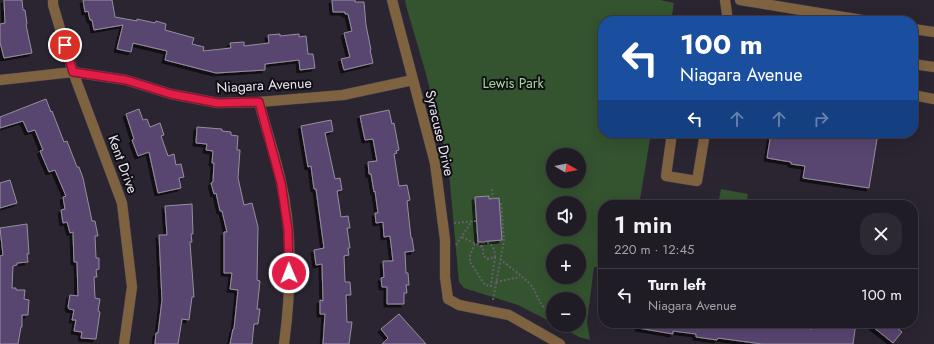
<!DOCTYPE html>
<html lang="en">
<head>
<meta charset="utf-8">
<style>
  body { margin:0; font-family:Jost,sans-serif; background:#2d2932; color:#f1f3f6; height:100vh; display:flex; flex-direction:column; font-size:15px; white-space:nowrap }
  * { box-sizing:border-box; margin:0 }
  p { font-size:13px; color:#a2a1a7 }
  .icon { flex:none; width:22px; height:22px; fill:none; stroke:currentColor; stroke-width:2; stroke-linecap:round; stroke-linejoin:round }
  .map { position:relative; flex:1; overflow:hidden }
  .panel { position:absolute; left:598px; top:200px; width:320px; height:128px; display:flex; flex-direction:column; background:#201c25; border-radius:16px; box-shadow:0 4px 16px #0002,0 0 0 1px #3d3a42 }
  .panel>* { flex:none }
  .hud { position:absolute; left:598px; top:16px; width:320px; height:122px; border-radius:16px; box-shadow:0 4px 16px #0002,0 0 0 1px #3d3a42; background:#1a4fa0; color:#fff; overflow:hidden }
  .needle { width:26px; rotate:99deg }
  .controls { position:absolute; left:546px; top:148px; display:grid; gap:8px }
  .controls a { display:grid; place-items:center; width:40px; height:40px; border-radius:50%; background:#201c25; box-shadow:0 4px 16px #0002,0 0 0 1px #3d3a42; font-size:20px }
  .pin { position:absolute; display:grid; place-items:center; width:34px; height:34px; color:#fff; margin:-17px; border:2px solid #fff; border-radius:50%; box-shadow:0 1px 4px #0007 }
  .me { position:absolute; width:44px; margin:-22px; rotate:359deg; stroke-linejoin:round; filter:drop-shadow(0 0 3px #0008) }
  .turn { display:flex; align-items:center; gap:14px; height:84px; padding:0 16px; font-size:18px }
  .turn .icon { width:52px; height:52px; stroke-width:2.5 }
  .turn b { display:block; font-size:28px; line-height:34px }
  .lanes { display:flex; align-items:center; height:38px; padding:0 16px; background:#0003; justify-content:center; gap:20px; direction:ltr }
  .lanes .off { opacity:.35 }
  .round { display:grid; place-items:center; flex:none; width:42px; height:42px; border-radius:16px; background:#2d2932 }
  .summary { display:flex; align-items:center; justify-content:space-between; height:68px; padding:0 16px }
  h1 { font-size:24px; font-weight:600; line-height:30px }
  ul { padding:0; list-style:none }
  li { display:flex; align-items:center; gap:12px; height:52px; padding:0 16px; border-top:1px solid #3d3a42 }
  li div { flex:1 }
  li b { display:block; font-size:15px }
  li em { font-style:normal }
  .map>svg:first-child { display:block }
  .green { fill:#34532f; fill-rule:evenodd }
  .building { fill:#584470; stroke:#968f9f; filter:url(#shadow) }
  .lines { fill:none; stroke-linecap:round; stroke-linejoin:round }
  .minor-casing { stroke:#45404c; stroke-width:11 }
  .path { stroke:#645f6a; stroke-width:2; stroke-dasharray:2 2; stroke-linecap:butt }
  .minor { stroke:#7f6341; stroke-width:10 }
  .route-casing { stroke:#92132f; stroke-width:10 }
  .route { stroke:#e11d48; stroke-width:7 }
  .labels { text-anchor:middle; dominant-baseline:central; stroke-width:4; stroke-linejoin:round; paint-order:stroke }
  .park-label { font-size:14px; fill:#a0d796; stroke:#110f15 }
  .street-label { font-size:14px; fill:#eae6ef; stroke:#110f15 }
</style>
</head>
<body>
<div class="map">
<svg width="934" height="344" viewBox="0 0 934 344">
  <defs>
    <filter id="shadow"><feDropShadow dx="-3" dy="3" stdDeviation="0" flood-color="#0009"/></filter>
  </defs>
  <rect width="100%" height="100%" fill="#2a2531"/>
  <path class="green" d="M405 0H660L674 3 671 21H603V133H651L639 205H603V268L594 267 587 322 590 340 579 337 557 325H579V299H553V323L518 305 464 288 459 282 448 162 426 74 407 9ZM553 155H579V181H553ZM553 203H579V229H553ZM553 251H579V277H553Z
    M721 189 748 194 746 205H718Z"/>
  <path class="building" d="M4 0H22L23 10H25L27 24 26 25 32 53 4 58 0 42V24L5 23Z
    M83 0H112L115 17 137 21V19L155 23 156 21 166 24 165 30 194 38 192 44 204 47 203 51 231 48 230 43 244 42V46L269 43 268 35 280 34V36L299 34V37L306 36 308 54H313L315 68 300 70 299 60 265 64V70L216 73 165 60 167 51 133 43 131 52 117 49 123 25 94 30 92 20H90L88 11 85 12Z
    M332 0H355V2H364L366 25 371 50H370L373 63 344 70 341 59 350 57 344 33 352 31 348 14H345V12H333Z
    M46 99 51 112 52 111 64 142 67 141 77 167H79L83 178 92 221H95L98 236H95L96 258H99V269L96 270 97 277H94L95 298 100 299 98 311 100 312 96 339 81 338 82 332 74 331 76 320H72L74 310 69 309 68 307 70 295 78 296 77 262H74L73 232 70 233 67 222 63 223 61 210 65 209 63 197 66 196 55 170 49 172 40 151 43 150 35 130 28 132 23 121 0 128V117Z
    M139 109 143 120 147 119 150 127 160 123 164 135 161 136 168 156 174 154 176 165 181 164 184 177 179 178 181 188 158 193 149 152 138 156 132 140 134 139 126 114Z
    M389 110 392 124 394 123 399 150 396 151 397 153 394 154 399 186 407 185 410 200 407 201 411 238H412L414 251 405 252 406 273H408L409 285H406L407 293H404V304H387V287H382L381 278 384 277 383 261H393L390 236 384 237 383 222 376 223 375 213H378L375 191 374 192 371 174H369L368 162 377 161 373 139 365 140 360 116Z
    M331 120 333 131 325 133 335 179 340 178 342 190 337 191 341 217 348 216 350 228H347L350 248H348L349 255 344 256 345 282H350L351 295H346L347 322H352L349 344H323L325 314H320V300L323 301 322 264 316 265 314 250 324 248 316 189H314L311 166 308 167 301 126Z
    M197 127 222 129V131L231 132V135L238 136 237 150H240L238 178 244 205 252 203 258 227 257 280 260 281 257 309H260L258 324H254L252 344H230L233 329H234L238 290 230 289 232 273H224V232H227L222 211H220L216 193 214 194 211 183 213 182 214 163H212L213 151 206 150 207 144 196 143Z
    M771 133H878L869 188 803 178 805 166 791 164V162L767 158Z
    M10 180 17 203 0 208V183Z
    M489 196V199L499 198 502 240 478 242 475 197Z
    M192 204 193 234H191L192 242H190L194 297H192L189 320 182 319 178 344H155L156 333H158L162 300 159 235H167L165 206Z
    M27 224 29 254H27L28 262 17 263V265L13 266 12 288H16V290H25L24 299 29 300 28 315H22V327H21L18 344H0V256L3 255 0 228Z
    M399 314 426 344H382L388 338 381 329Z
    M638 323H774L812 329V323H856L853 344H762L718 338 717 340 696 337V334L673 331V334L638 328Z
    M868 323H891L902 332 893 343Z"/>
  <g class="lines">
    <g class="minor-casing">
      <path id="minor" d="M53 0V5L73 72 122 203 132 287 124 344
        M392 0 435 163 445 240V277L448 299 459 305 509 315 560 344
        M725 0 728 21
        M740 0 868 21
        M913 29 934 32
        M913 64 934 67
        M0 80 73 72 126 80 171 94 218 103 259 102 343 95 413 80
        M913 95 934 99
        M259 102C266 129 275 155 281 182 293 234 291 291 284 344
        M672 133 666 176 697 181 705 133"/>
    </g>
    <path class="path" d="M492 189 493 199
      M454 223 476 221
      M462 237 482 247
      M483 242 475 244 470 255V262L485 285 491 286 495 257
      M483 242C492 242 495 249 495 257L487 259 483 255V249L482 247Z
      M456 245 472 221
      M500 259C510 267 521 275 530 284 539 295 538 307 553 314
      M496 282 520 277
      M493 300 504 240 501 202"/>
    <use href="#minor" class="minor"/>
  </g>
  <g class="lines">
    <g class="route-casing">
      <path id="route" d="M65 45 73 72 126 80 171 94 218 103 259 102 281 183 288 230 289 273"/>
    </g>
    <use href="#route" class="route"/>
  </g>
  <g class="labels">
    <g class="park-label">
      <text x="513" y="83">Lewis Park</text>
    </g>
    <g class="street-label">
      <text transform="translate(264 85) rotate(-3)">Niagara Avenue</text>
      <text transform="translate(440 133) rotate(77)">Syracuse Drive</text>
      <text transform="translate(123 164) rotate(70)">Kent Drive</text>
    </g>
  </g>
</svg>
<div class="controls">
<a><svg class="needle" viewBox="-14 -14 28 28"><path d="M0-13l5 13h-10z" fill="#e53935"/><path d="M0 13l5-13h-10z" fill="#a2a1a7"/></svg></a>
<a><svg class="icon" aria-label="sound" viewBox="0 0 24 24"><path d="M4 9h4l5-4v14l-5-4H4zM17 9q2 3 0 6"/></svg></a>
<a>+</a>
<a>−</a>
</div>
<div class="pin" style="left:65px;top:45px;background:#d93025"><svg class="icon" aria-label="arrive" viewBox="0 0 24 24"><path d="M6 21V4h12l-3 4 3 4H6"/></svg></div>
<svg class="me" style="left:289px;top:273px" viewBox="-20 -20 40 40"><circle r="17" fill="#e11d48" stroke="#fff" stroke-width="3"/><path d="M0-11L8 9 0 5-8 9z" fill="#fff"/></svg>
<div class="hud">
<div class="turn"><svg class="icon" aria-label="left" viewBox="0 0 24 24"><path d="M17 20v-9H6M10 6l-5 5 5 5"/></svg><div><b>100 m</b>Niagara Avenue</div></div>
<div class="lanes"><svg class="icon" aria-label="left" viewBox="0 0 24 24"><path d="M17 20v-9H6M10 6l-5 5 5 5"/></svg><svg class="icon off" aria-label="ahead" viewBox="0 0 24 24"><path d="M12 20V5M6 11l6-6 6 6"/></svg><svg class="icon off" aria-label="ahead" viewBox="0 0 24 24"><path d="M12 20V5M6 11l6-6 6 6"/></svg><svg class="icon off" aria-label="right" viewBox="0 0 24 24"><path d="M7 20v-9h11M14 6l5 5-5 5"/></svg></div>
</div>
<section class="panel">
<div class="summary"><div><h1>1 min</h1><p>220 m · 12:45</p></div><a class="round"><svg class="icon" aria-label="close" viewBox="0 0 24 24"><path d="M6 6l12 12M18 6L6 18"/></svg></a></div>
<ul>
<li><svg class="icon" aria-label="left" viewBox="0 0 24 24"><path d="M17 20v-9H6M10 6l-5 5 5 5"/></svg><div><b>Turn left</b><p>Niagara Avenue</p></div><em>100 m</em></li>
</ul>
</section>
</div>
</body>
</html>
